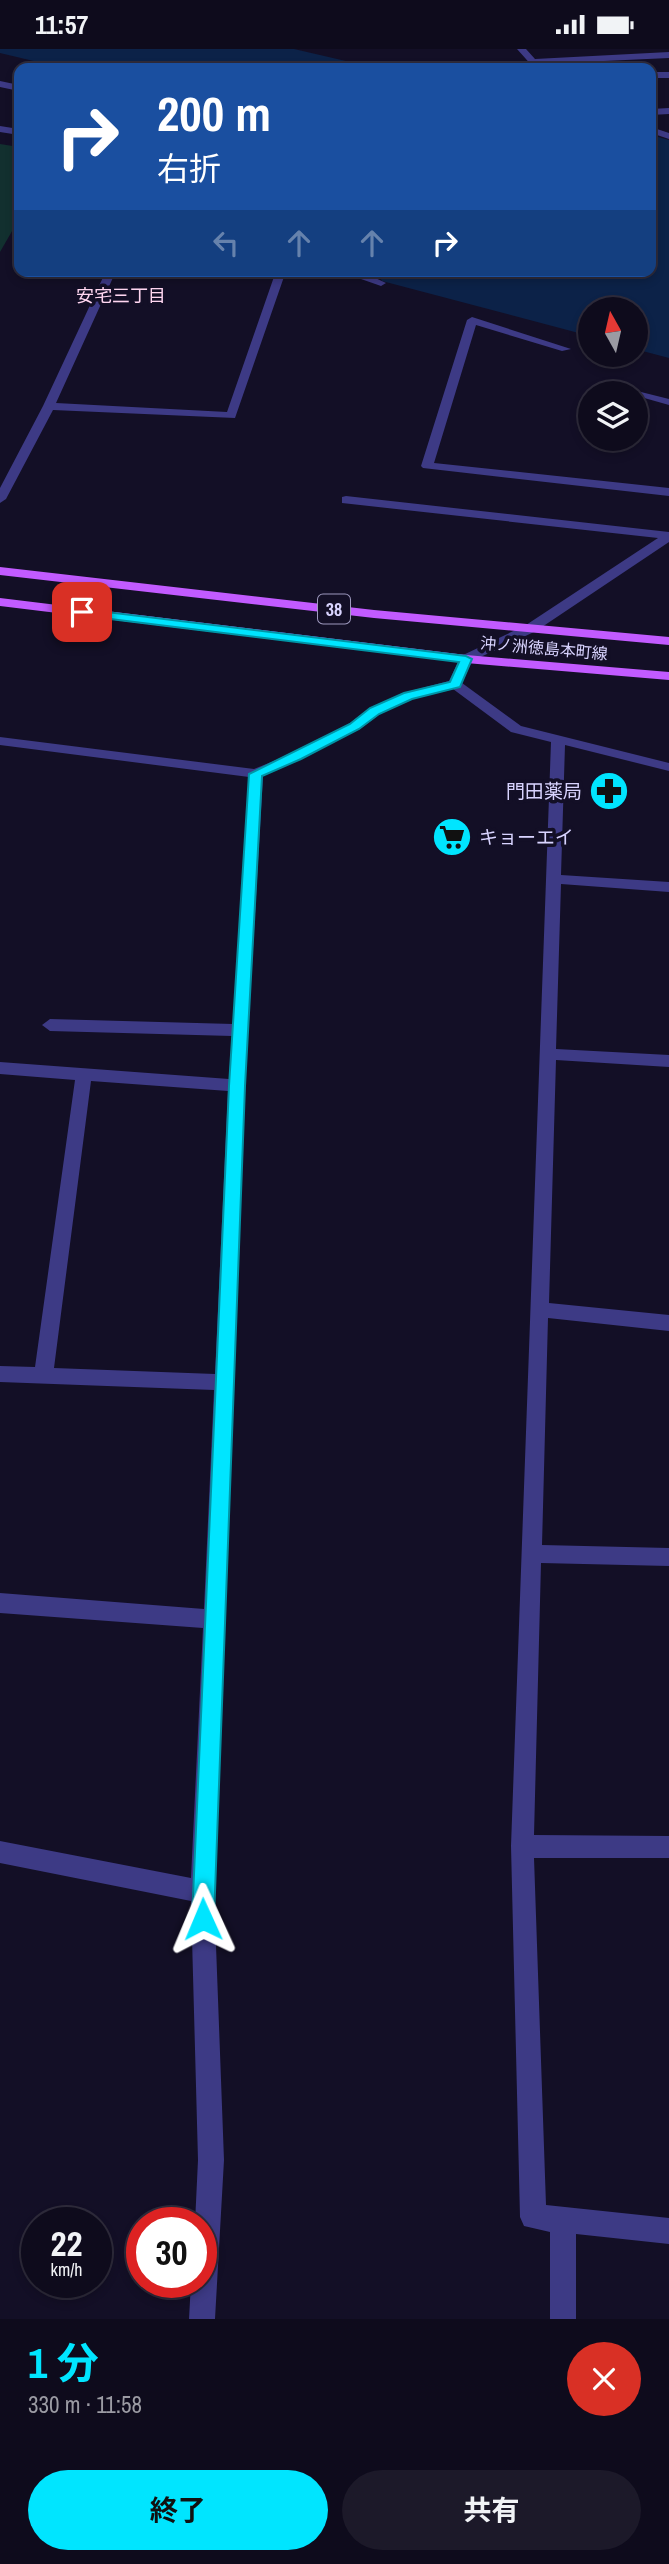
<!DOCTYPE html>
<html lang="ja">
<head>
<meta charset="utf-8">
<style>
  body { margin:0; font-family:"Archivo Narrow","Noto Sans JP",sans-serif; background:#1c1929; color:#f1f3f6; height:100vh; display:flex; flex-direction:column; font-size:26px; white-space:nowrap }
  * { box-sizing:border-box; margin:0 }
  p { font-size:23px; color:#9b9ba3 }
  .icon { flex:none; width:38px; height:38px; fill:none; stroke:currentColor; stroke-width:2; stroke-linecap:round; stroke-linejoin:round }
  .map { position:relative; height:2270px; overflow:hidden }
  .drawer { display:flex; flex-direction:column; background:#0e0b1c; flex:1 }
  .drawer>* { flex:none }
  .hud { position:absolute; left:14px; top:14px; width:642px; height:214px; border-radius:14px; box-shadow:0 4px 10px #0003,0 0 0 2px #2e2b3b; background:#1a4fa0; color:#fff; overflow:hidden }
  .needle { width:46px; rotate:352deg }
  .fabs { position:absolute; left:578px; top:248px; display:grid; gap:14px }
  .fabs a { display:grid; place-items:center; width:70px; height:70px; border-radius:50%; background:#0e0b1c; box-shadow:0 4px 10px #0003,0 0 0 2px #2e2b3b; font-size:35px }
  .speed { position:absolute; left:21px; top:2158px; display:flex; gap:14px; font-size:35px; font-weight:700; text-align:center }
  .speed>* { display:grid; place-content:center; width:91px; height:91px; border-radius:50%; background:#0e0b1c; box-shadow:0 4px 10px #0003,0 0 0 2px #2e2b3b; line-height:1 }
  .speed small { font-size:18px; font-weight:400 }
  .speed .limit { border:10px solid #d22; background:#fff; color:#111 }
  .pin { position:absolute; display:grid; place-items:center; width:60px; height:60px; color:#fff; margin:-30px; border-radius:14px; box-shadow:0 4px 10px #0006 }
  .me { position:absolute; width:77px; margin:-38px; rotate:359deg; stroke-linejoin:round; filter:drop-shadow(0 0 5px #0008) }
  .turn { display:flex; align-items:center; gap:24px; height:147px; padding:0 28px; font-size:32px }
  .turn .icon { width:91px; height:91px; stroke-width:2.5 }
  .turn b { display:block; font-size:49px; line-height:60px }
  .lanes { display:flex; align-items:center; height:66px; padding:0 28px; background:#0003; justify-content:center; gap:35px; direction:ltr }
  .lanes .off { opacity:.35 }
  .round { display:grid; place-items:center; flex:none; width:74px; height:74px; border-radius:37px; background:#1c1929 }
  .head { display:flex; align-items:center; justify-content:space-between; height:119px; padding:0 28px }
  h1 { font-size:42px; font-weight:700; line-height:52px; color:#00e5ff }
  .primary-button { display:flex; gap:14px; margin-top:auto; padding:14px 28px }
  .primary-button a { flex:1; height:80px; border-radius:42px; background:#00e5ff; color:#111; font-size:28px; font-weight:700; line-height:80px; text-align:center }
  .primary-button a+a { background:#1c1929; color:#f1f3f6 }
  .status { display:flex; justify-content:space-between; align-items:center; height:49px; padding:0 35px; background:#0e0b1c; direction:ltr }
  .status svg { height:19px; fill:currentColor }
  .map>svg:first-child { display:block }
  .green { fill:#12302f }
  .water { fill:#0c2248 }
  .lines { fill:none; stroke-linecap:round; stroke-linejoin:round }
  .street { fill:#3d3a85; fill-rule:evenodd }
  .primary { fill:#c25bff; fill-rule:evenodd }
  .route { fill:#00e5ff; stroke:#0095a6; stroke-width:2 }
  .labels { text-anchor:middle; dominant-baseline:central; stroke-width:7; stroke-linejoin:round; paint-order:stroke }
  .far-street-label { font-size:16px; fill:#d9d4ff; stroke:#130f26 }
  .far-neighbourhood-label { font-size:18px; fill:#ffd6f0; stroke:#130f26 }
  .shield { fill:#130f26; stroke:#9e99be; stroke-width:2 }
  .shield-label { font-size:18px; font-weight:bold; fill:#d9d4ff }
  .poi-label { font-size:19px; fill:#d9d4ff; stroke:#130f26; text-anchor:end }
</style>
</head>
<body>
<div class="status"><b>11:57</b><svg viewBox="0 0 49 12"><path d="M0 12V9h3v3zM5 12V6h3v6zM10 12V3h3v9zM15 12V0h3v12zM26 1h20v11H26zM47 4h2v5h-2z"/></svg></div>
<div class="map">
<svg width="669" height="2270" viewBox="0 0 669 2270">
  <rect width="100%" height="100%" fill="#130f26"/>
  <path class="green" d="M0 95 19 98V170L0 203Z"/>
  <path class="water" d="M0 0H294L376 19H63L0 4Z
    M651 86 669 91V309L635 300V261H590V287L382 232 377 222H651Z"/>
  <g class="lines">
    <path class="street" d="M517 0H526L535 10 669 3V9L539 15 542 19H534Z
      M651 23H669V29H651Z
      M0 32 19 36V42L0 38Z
      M669 59V65L651 66V60Z
      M0 77 19 80V86L0 83Z
      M651 78 669 84V90L651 84Z
      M106 222H116L56 354 227 363 276 222H286L235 369 53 361 6 450 0 454V439L43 357Z
      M358 222H368L369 226 386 234 381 237 361 230Z
      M472 268 571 300 562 302 476 276 434 414 669 439V447L423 419 421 417 467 271Z
      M609 335 669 350V356L609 339Z
      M346 447 669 483V493L536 582 472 612 462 634 521 677 669 714V722L565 696 561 826 669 833V843L561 835 556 1000 669 1006V1018L556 1011 549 1254 669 1266V1282L548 1269 542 1496 669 1499V1517L541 1514 534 1786 669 1787V1809H534L546 2156 669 2169V2195L576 2185V2270H550V2183L524 2177 520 2168 511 1797 551 693 511 683 453 640 413 650 380 665 360 680 263 727 245 1037 214 1843 224 2111 215 2270H189L191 2233H201V2174H195L198 2111 191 1852 0 1814V1792L191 1829 203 1579 0 1564V1544L204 1560 214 1341 0 1333V1317L35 1318 75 1031 0 1025V1013L229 1030 232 987 50 982 42 976 50 970 233 975 249 728 0 696V688L254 720 291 705 350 674 370 659 403 644 449 632 461 607 526 576 658 489 342 454V448ZM91 1032 228 1042 215 1325 54 1319Z"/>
    <path class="primary" d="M0 518 374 561 669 588V596L374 569 0 526Z
      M0 549 466 606 669 623V631L466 614 0 557Z"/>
  </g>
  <path class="route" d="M82 560 466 607 472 610 460 638 412 650 379 665 359 680 301 710 262 727 245 1037 214 1870 211 1877 203 1881 195 1877 192 1870 229 1037 249 725 350 675 370 659 404 644 450 633 459 613 78 566 76 563Z"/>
  <defs>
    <g id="pharmacy-disc" transform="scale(2.0125)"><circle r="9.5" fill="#00e5ff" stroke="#130f26"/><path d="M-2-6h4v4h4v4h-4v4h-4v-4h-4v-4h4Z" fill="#111"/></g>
    <g id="supermarket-disc" transform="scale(2.0125)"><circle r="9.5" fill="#00e5ff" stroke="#130f26"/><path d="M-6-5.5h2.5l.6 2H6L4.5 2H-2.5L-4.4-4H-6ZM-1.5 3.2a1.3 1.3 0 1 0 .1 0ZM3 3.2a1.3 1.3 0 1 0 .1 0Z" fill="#111"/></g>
  </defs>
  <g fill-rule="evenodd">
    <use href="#pharmacy-disc" x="609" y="742"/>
    <use href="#supermarket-disc" x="452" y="788"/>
  </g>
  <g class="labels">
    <g class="far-street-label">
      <text transform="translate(544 599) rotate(5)">沖ノ洲徳島本町線</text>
    </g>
    <g class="far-neighbourhood-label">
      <text x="121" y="246">安宅三丁目</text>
    </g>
    <rect class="shield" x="318" y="545.5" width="32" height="29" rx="5"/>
    <g class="shield-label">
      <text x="334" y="560">38</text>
    </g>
    <g class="poi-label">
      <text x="582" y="742">門田薬局</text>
      <text x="479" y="788" text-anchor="start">キョーエイ</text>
    </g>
  </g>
</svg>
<div class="fabs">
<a><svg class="needle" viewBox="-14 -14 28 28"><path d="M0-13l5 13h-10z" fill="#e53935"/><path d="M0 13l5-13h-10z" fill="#9b9ba3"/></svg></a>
<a><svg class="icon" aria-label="layers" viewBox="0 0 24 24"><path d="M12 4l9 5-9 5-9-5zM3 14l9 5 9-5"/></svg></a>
</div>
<div class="speed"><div>22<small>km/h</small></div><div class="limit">30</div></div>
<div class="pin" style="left:82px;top:563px;background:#d93025"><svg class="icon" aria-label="arrive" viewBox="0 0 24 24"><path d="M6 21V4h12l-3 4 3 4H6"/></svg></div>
<svg class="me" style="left:203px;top:1870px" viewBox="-20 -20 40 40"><path d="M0-17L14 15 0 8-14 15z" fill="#00e5ff" stroke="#fff" stroke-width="4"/></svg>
<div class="hud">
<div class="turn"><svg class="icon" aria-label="right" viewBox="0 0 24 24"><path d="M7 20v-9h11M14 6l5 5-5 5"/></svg><div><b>200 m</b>右折</div></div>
<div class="lanes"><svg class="icon off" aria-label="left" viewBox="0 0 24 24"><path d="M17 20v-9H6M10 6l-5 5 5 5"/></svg><svg class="icon off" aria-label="ahead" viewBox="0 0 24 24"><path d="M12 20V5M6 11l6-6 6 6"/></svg><svg class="icon off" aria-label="ahead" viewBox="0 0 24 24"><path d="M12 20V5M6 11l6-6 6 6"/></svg><svg class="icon" aria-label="right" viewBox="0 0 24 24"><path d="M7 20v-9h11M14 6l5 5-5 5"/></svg></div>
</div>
</div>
<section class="drawer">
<div class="head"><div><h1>1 分</h1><p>330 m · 11:58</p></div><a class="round" style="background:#d93025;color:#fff"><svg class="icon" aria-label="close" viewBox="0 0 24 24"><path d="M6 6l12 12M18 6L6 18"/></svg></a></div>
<div class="primary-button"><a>終了</a><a>共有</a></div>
</section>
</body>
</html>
